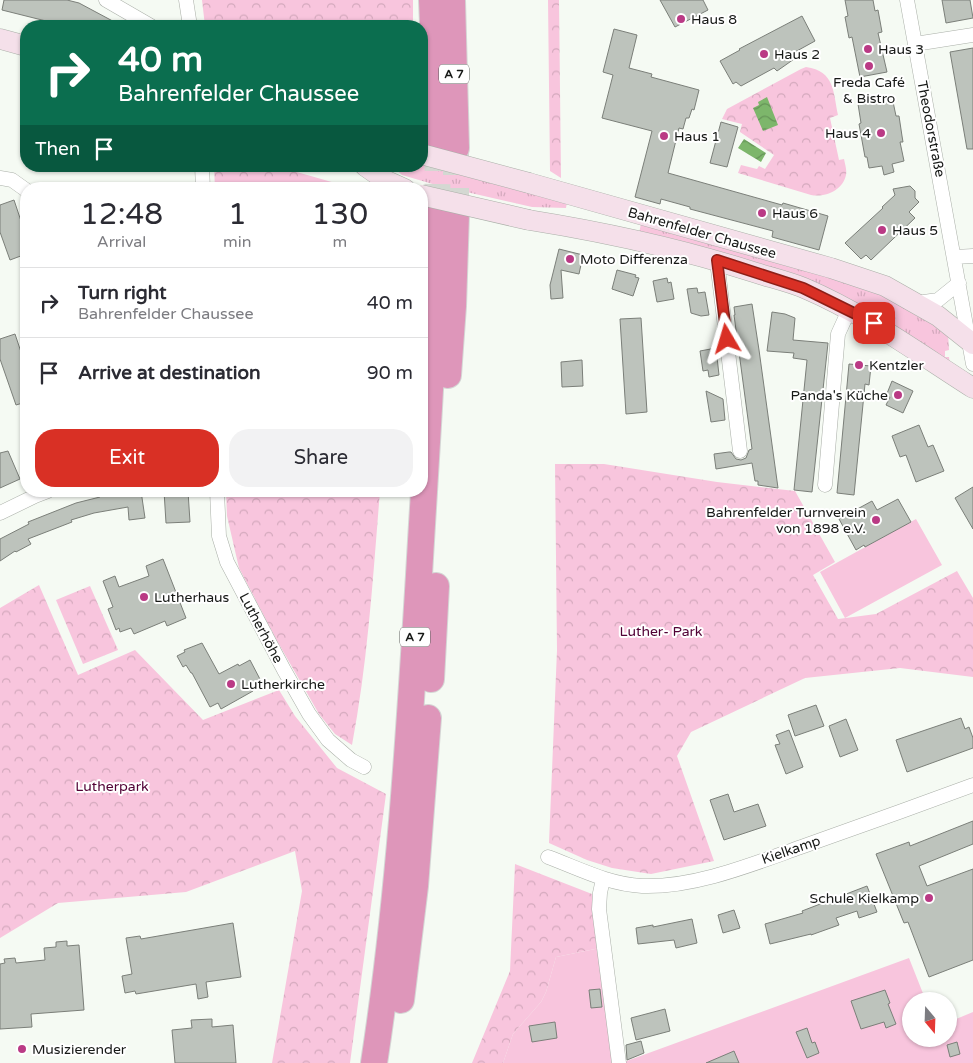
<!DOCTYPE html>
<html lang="en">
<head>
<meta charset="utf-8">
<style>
  body { margin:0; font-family:"Varela Round",sans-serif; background:#f2f2f3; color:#2b2b33; height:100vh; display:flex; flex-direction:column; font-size:19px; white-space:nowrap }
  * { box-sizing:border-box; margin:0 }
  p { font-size:16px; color:#7c7c81 }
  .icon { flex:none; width:28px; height:28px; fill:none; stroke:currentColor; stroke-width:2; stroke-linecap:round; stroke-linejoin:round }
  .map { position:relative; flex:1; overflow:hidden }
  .panel { position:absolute; left:20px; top:182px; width:408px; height:315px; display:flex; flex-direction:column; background:#fff; border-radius:20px; box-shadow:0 1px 4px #0004 }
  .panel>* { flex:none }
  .hud { position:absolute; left:20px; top:20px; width:408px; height:152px; border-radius:20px; box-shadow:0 1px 4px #0004; background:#0b6e4f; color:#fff; overflow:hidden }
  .needle { width:32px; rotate:161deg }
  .fabs { position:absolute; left:902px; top:992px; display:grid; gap:10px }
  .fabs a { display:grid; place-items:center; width:55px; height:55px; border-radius:50%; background:#fff; box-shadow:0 1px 4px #0004; font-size:25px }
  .pin { position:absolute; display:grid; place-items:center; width:42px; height:42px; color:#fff; margin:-21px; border-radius:10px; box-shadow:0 2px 8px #0006 }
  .me { position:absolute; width:55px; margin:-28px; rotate:353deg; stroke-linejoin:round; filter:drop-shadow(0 0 4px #0008) }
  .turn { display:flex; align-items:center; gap:18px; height:105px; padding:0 15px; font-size:22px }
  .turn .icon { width:65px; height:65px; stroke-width:2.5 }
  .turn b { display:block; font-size:35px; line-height:42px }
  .then { display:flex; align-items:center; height:48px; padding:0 15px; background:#0003; gap:10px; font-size:19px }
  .eta { display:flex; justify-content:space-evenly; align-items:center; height:85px; text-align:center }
  .eta b { font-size:30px; font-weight:600; line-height:35px }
  .action { display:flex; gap:10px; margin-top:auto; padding:10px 15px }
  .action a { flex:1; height:58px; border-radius:20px; background:#d93025; color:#fff; font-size:20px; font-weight:600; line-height:58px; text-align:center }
  .action a+a { background:#f2f2f3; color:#2b2b33 }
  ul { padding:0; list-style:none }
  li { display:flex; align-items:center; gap:15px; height:70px; padding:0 15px; border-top:1px solid #e1e1e2 }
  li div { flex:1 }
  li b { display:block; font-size:19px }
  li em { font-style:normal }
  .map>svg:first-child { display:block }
  .grass { fill:url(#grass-tufts) }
  .forest { fill:url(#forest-crowns) }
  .garden { fill:#f8c5dd }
  .water { fill:url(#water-waves) }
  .building { fill:#bdc3bc; stroke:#7b7f79 }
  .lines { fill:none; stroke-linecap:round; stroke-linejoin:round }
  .highway-tunnel { stroke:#d4d8d2; stroke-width:26; stroke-dasharray:26 13; stroke-linecap:butt }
  .street-casing { stroke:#aaafa8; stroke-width:15 }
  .secondary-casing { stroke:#aaafa8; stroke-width:21 }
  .highway-casing { stroke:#d5d6d5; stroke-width:28 }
  .street { stroke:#fff; stroke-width:14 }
  .secondary { stroke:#f5e0ea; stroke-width:20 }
  .highway { stroke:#de96ba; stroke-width:26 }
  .secondary-bridge-casing { stroke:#aaafa8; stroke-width:21; stroke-linecap:butt }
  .secondary-bridge { stroke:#f5e0ea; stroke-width:20 }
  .route-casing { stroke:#8d1f18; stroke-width:12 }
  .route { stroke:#d93025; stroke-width:9 }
  .poi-dot { fill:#ba3a85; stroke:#fff; stroke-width:2 }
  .labels { text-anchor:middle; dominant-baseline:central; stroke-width:4; stroke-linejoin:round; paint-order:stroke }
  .shield { fill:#fff; stroke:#5d5e5d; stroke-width:1 }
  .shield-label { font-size:12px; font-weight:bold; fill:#171917 }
  .poi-label { font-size:14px; fill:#171917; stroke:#fff; text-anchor:start }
  .street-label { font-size:14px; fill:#171917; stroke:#fff }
  .park-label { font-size:14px; fill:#510135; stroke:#fff }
</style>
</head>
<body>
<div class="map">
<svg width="973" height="1063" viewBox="0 0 973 1063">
  <defs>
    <pattern id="grass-tufts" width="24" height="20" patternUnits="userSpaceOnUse" patternTransform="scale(1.25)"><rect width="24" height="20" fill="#f8c5dd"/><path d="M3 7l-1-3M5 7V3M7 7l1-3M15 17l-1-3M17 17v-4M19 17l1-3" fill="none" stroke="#d4a9bd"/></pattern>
    <pattern id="forest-crowns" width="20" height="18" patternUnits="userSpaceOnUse" patternTransform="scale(1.25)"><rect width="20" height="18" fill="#f8c5dd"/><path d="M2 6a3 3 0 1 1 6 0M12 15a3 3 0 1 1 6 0" fill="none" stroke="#d4a9bd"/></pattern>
    <pattern id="water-waves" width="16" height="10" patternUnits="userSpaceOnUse" patternTransform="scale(1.25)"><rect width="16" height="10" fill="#7db66b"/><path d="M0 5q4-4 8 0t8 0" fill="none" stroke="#659357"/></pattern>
  </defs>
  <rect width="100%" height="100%" fill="#f5faf3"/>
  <path class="grass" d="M421 161 567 202 566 208 532 207 436 185 402 175 392 166H421Z
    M641 223 874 290 948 333 949 350 945 351V357H949L950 366 882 319 825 287 639 234Z"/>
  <path class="forest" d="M202 0H413V26H205Z
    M548 0H559L561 178 550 171Z
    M806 67C835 71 833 92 838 115L830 118 839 160 844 159C845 164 847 170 846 175 843 190 825 198 811 195L738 173 741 165 757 169 759 166 765 169 774 155 740 132 742 124 722 119 727 109 801 69Z
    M214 166H276L356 189H215Z
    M555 464H604L717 482 795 491 835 562 813 575 838 619 876 614 957 571 973 598V677L900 668 805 678 691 732 677 756 714 861 651 874 612 868 587 860 549 843 557 650Z
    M226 491H380C373 576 368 661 352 745L335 734 319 714 276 639 239 568 227 516Z
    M39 585 78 675 135 650 203 720 279 690 295 716 337 768 386 794 350 1063H272L302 891 295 851 186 892 58 903 0 938V608Z
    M90 586 118 650 83 664 56 600Z
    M515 864 592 894 600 948 556 957 546 992 541 1002 513 1034 503 1063H472L510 971Z"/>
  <path class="garden" d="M916 519 942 565 845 618 820 572Z
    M600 948 624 1062 909 958 926 1001H911V1039H949V1022L973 1012V1063H503L513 1034 541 1002 546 992 556 957Z"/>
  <path class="water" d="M767 97 778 125 763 131 753 108 759 105 758 102Z
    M744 139 766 153 761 162 738 148Z"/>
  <path class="building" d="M4 0H67L79 3 122 26H66L2 10Z
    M660 0H703L708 10 675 27Z
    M845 0H873L875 11 878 10 882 32 878 33 887 72 860 77 852 37 849 38 845 17 848 16Z
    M942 0H970L973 18 946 23Z
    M802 16 815 41 795 52 797 57 777 71 774 68 741 86 736 82 733 84 720 61 740 50 739 49Z
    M614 29 637 35 629 68 652 74 651 77 699 90 694 110 692 109 689 118H686L683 129 679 128 668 173 782 205 783 203 828 216 819 250 772 237 773 231 690 209V207L661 199 660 204 635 197 652 131 602 118 613 75 603 72Z
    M973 48V149H967L950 52Z
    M892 97 896 116H899L902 136 903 142H900L904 161 892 164 894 172 884 175 882 166 869 168 867 157H865L859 124 861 123 858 104Z
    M721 122 738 127 727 167 710 163Z
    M910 186 915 191V198L919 202 909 212 915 218 871 260 866 255 861 259 845 243 883 208 882 207 895 195 893 189Z
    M14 200 26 236V254L10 260 0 232V205Z
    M559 249 583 255 579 274 561 270 563 298 551 299 550 285Z
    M617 270 636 275 635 277 639 278 633 296 612 289Z
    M667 278 668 283 671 282 674 299 657 302 653 281Z
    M697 288 698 293 705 292 709 315 701 316 691 313 687 289Z
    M752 304 759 350 778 488 758 485V481H755L752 463 716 469 714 454 729 452H731L736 459 741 460 746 458 749 450 752 449 734 315H735L734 307Z
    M772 312 785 314 795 318 793 340 828 343 812 492 794 490 807 360 793 358 794 353 767 351Z
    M641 318 647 412 626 414 620 319Z
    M15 334 26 367V402L16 405 0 359V339Z
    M716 348 719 375 709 377 708 370 703 371 700 351Z
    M582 360 583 386 562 387 561 362Z
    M849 364 871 366 869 385 865 384 854 495 837 493Z
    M892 381 913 391 903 413 886 405 890 397 886 396Z
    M706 391 723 399 725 420 711 422Z
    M919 425 928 447 933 445 944 471 916 482 906 455 900 457 892 436Z
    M8 451 20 479 0 488V453Z
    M973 487V529L955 498Z
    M119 491H141L145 518 129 520 128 507 94 513 71 520 72 522 28 539 31 544 16 552 15 551 0 561V539L29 524 28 522 76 503 100 497 99 495Z
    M164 491H188L190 522 166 523Z
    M898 499 911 522 865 547 864 545 856 550 839 519 872 501 877 510Z
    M163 559 186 618 167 626 165 621 134 634 131 628 120 632 119 628 116 630 108 609 113 607 103 581 115 576 119 587 149 576 146 566Z
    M202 643 219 674 238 664 239 666 250 660 262 683 252 688 253 691 221 709 218 703 210 707 192 673H191L186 665 183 667 177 656 185 652 184 650Z
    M816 705 824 726 795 736 788 715Z
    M961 718 965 729 969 727 973 738V748L907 772 896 740Z
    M846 719 858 750 840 757 829 726Z
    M789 730 803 767 786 774 775 745 780 744 776 735Z
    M728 794 734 812 758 804 766 826 724 840 710 800Z
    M973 821V844L919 866 927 886 973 869V960L929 977 908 922 904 923 876 854 909 842 910 846Z
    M867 886 877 912 859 918 857 911 836 918 839 925 811 935V934L770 944 765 924 803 913 802 911Z
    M734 910 740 928 723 933 718 915Z
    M692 919 697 943 676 948 674 940 638 944 636 928 653 925V927Z
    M233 923 241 977 206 982 208 997 198 999 196 984 136 994 135 991 125 993 122 976 132 974 126 938 140 936 141 939Z
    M67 941V946L79 945 84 1010 31 1014 32 1027 0 1029V964L5 963 4 959 15 958 16 963 45 960 44 948 56 947V942Z
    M600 989 602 1007 591 1008 589 990Z
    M885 990 890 1003 888 1004 896 1024 886 1028 884 1022 861 1029 851 1001Z
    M665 1009 670 1031 636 1040 631 1018Z
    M212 1019V1027L233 1025 236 1063H175L172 1030 192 1028 191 1020Z
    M555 1022 557 1038 532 1042 529 1026Z
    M807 1028 812 1043 815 1042 819 1053 807 1058 796 1032Z
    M641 1041 644 1053 627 1060 626 1045Z
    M957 1042 960 1054 950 1057 947 1045Z
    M734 1051 739 1063H706Z"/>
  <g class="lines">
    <path class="highway-tunnel" d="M437 210 438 144
      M456 214V148"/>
    <g class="street-casing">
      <path id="street" d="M106 0 151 26
        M186 0 190 26
        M907 0 973 364
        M915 44 973 35
        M202 166 203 189
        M0 178 12 180 26 190
        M955 257 973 256
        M717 261 740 451
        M917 303 938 300 959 283
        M825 485 838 334 849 310
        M217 491 219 536 227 562 284 670 309 714 328 740 351 760 364 767
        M0 513 35 496 48 491
        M548 857C580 869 608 884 642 886 694 888 753 864 801 847 858 827 916 806 973 785
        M603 879 600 893 599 909 619 1063"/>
    </g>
    <g class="secondary-casing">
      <path id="secondary" d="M0 39 26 46
        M365 166 385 180 405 189
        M529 183 831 268 885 286 938 316 973 344
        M529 220C604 232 678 248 750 271 768 277 787 281 804 288 865 314 918 353 973 388"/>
    </g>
    <g class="highway-casing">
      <path id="highway" d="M432 0 438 144
        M452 0 456 148
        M448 375 453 306 456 214
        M431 679 436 586
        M401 1000 415 886 428 718
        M374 1063C399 901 409 738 419 575 426 453 435 332 437 210"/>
    </g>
    <use href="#street" class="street"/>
    <use href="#secondary" class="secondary"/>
    <use href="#highway" class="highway"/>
    <g class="secondary-bridge-casing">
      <path id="secondary-bridge" d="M421 154 529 183
        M421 195 529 220"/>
    </g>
    <use href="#secondary-bridge" class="secondary-bridge"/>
  </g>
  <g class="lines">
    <g class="route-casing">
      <path id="route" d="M727 339 717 260 803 288 874 323"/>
    </g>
    <use href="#route" class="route"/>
  </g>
  <g class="poi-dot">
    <circle cx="681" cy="19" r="5"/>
    <circle cx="868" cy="49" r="5"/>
    <circle cx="764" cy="54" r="5"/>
    <circle cx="869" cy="66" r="5"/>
    <circle cx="881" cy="133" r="5"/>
    <circle cx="664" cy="136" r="5"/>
    <circle cx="762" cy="213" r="5"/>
    <circle cx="882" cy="230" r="5"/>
    <circle cx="570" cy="259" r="5"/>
    <circle cx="859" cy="365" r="5"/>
    <circle cx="898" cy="395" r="5"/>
    <circle cx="876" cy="520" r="5"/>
    <circle cx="144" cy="597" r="5"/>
    <circle cx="231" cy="684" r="5"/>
    <circle cx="929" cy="898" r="5"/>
    <circle cx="22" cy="1049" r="5"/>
  </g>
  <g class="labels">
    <g class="shield">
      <rect x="439" y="64.5" width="30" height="19" rx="4"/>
      <rect x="400" y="627.5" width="30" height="19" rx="4"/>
    </g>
    <g class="shield-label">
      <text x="454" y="74">A 7</text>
      <text x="415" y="637">A 7</text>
    </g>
    <g class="poi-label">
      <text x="691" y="19">Haus 8</text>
      <text x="878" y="49">Haus 3</text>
      <text x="774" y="54">Haus 2</text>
      <text x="869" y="82" text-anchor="middle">Freda Café<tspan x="869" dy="16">&amp; Bistro</tspan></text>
      <text x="871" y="133" text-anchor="end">Haus 4</text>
      <text x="674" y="136">Haus 1</text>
      <text x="772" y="213">Haus 6</text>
      <text x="892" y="230">Haus 5</text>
      <text x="580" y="259">Moto Differenza</text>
      <text x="869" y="365">Kentzler</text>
      <text x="888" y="395" text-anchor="end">Panda's Küche</text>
      <text x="866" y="512" text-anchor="end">Bahrenfelder Turnverein<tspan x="866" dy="16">von 1898 e.V.</tspan></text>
      <text x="154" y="597">Lutherhaus</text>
      <text x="241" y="684">Lutherkirche</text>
      <text x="919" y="898" text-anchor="end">Schule Kielkamp</text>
      <text x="32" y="1049">Musizierender</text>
    </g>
    <g class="street-label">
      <text transform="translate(931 129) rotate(79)">Theodorstraße</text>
      <text transform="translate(702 233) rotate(16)">Bahrenfelder Chaussee</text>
      <text transform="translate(261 628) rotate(62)">Lutherhöhe</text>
      <text transform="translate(791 850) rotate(-19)">Kielkamp</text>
    </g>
    <g class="park-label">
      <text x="661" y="631">Luther- Park</text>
      <text x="112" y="786">Lutherpark</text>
    </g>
  </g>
</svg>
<div class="fabs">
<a><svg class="needle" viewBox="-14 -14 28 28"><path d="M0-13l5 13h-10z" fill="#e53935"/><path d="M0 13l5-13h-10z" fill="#7c7c81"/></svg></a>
</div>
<div class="pin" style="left:874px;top:323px;background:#d93025"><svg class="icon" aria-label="arrive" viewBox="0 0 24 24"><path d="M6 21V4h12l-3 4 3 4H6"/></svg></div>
<svg class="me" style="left:727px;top:339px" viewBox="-20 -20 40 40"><path d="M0-17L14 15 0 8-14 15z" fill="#d93025" stroke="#fff" stroke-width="4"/></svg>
<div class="hud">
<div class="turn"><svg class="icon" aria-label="right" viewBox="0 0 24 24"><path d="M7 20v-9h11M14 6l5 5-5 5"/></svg><div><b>40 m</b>Bahrenfelder Chaussee</div></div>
<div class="then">Then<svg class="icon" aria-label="arrive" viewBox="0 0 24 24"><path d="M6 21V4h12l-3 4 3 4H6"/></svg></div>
</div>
<section class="panel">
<div class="eta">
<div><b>12:48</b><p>Arrival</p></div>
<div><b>1</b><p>min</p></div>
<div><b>130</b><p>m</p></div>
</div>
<ul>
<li><svg class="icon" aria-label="right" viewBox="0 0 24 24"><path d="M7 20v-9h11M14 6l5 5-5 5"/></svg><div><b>Turn right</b><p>Bahrenfelder Chaussee</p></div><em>40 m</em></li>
<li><svg class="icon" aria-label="arrive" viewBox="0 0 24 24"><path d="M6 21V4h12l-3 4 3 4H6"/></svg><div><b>Arrive at destination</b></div><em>90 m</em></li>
</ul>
<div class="action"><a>Exit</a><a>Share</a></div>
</section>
</div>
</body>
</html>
